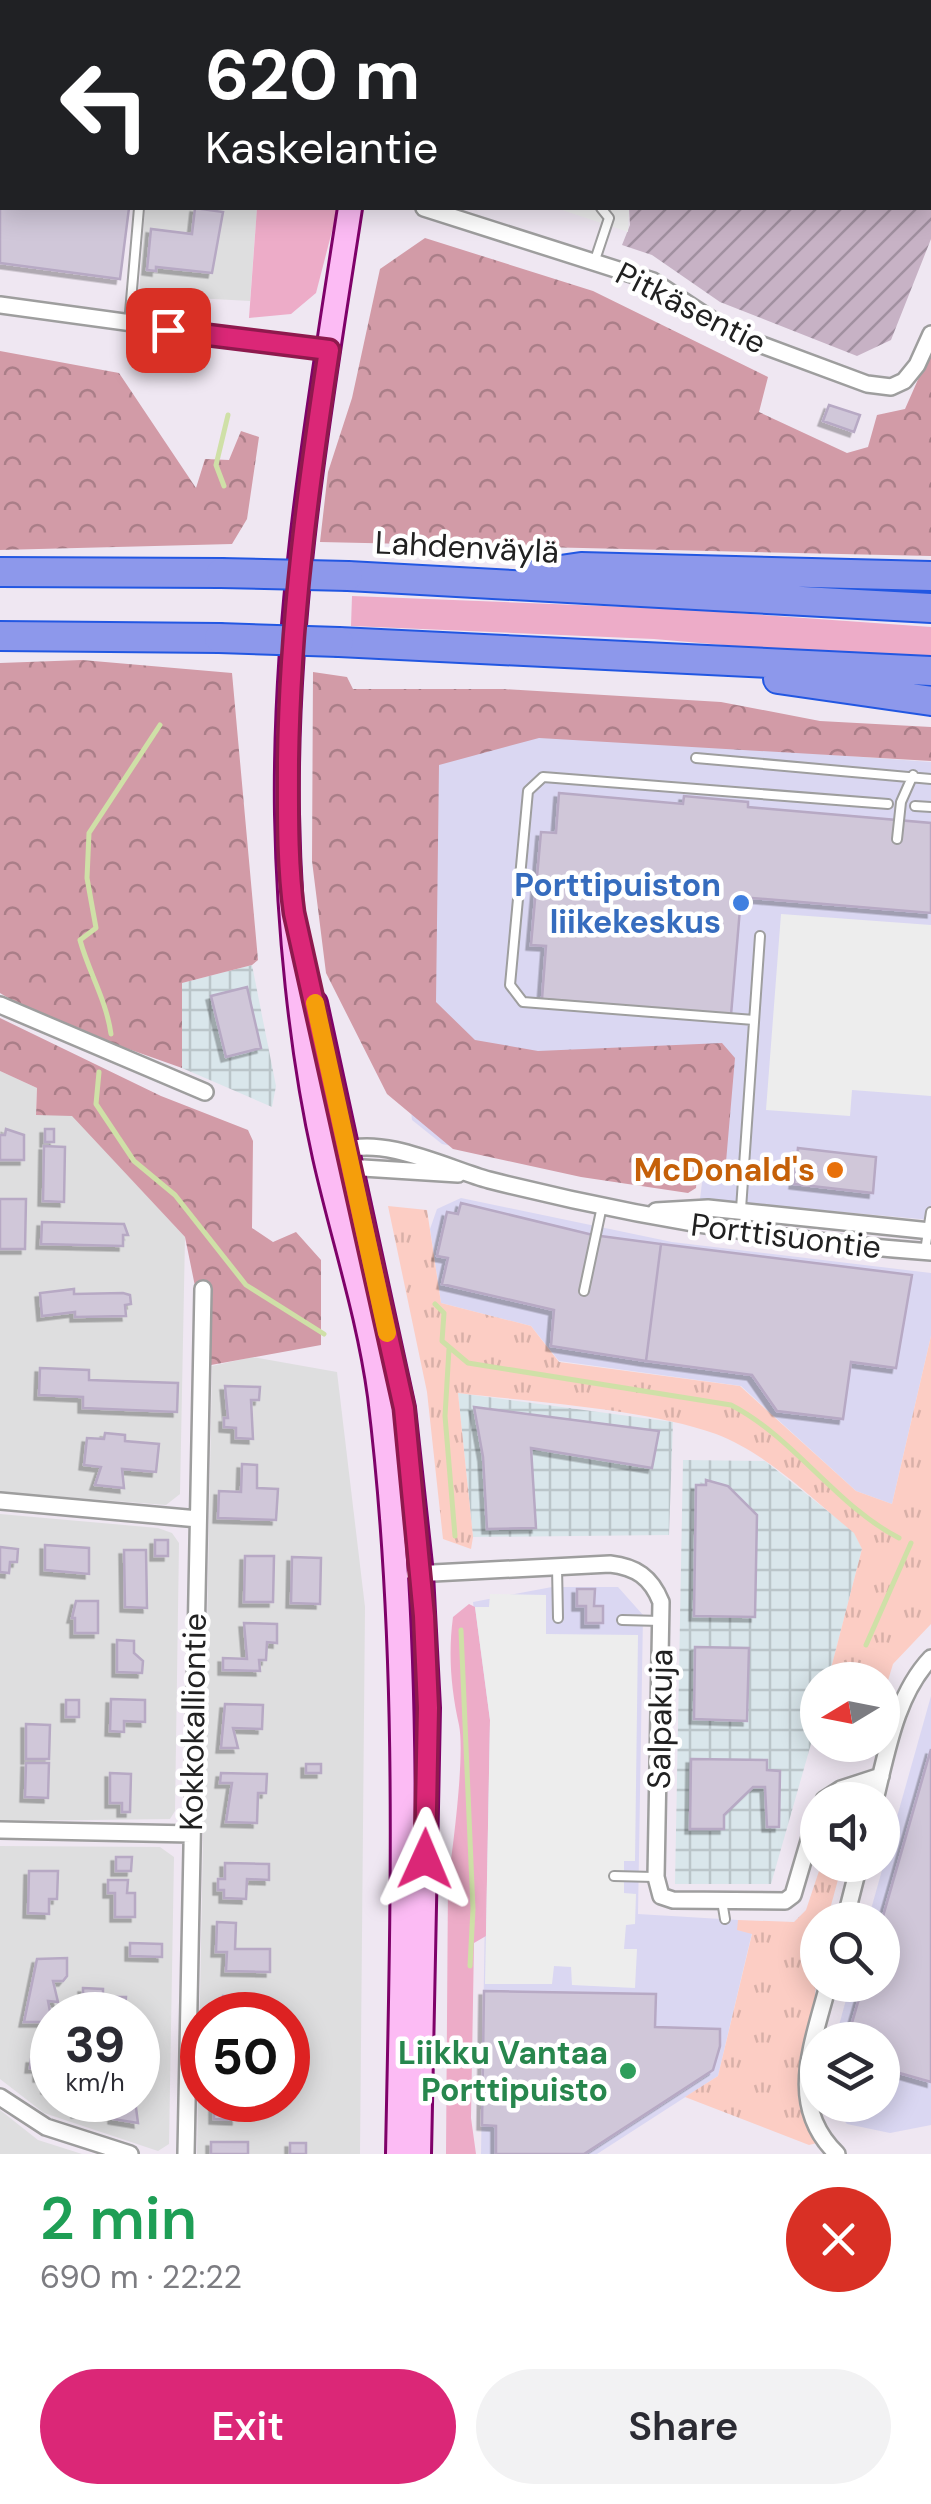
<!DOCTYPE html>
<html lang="en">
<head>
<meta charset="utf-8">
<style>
  body { margin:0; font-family:"DM Sans",sans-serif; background:#f2f2f3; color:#2b2b33; height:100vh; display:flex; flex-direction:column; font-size:38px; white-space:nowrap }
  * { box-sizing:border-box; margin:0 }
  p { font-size:32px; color:#7c7c81 }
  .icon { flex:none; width:55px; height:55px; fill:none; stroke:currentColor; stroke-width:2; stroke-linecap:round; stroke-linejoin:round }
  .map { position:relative; height:2154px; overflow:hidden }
  .side { display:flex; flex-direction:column; background:#fff; flex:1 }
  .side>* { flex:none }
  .hud { position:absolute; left:0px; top:0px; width:932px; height:210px; box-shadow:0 5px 25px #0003; background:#202124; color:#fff; overflow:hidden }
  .needle { width:65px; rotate:260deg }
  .fabs { position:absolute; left:800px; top:1662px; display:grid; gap:20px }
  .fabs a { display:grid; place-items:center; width:100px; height:100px; border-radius:50%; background:#fff; box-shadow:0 5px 25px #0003; font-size:50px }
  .speed { position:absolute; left:30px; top:1992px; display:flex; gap:20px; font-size:50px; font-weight:700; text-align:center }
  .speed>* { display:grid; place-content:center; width:130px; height:130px; border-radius:50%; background:#fff; box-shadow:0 5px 25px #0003; line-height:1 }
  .speed small { font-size:25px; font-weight:400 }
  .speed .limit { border:15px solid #d22; background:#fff; color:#111 }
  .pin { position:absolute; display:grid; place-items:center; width:85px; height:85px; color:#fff; margin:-42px; border-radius:20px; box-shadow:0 5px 15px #0006 }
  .me { position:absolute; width:110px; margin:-55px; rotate:1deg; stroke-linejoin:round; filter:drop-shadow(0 0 8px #0008) }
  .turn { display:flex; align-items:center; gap:35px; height:210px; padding:0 40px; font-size:45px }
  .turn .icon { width:130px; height:130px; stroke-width:2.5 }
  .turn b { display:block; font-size:70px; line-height:85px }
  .round { display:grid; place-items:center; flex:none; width:105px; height:105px; border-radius:52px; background:#f2f2f3 }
  .overview { display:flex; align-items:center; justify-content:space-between; height:170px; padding:0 40px }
  h1 { font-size:60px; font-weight:600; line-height:75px; color:#1e9e55 }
  .button { display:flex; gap:20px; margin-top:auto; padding:20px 40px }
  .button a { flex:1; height:115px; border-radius:60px; background:#db2777; color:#fff; font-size:40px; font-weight:600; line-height:115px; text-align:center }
  .button a+a { background:#f2f2f3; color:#2b2b33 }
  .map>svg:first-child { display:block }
  .residential { fill:#dededf; fill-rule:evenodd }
  .commercial { fill:#dad7f2 }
  .industrial { fill:url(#industrial-grid) }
  .construction { fill:url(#construction-furrows) }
  .grass { fill:#edacc8 }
  .forest { fill:url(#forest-crowns) }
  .park { fill:url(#park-tufts) }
  .parking { fill:#ededed }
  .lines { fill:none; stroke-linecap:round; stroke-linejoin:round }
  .stream { stroke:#cfe0a7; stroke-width:5 }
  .building { fill:#d0c7d9; stroke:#b7a9c4; stroke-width:2.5; filter:url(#shadow) }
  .service-casing { stroke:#9e9e9e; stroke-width:12 }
  .minor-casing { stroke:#9e9e9e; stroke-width:20 }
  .secondary-casing { stroke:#7f0169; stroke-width:28 }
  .motorway-casing { stroke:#2257e2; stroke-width:32 }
  .service { stroke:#fff; stroke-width:8 }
  .minor { stroke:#fff; stroke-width:15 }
  .secondary { stroke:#fcbbf4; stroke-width:22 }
  .motorway { stroke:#8d98eb; stroke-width:28 }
  .motorway-bridge-casing { stroke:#2257e2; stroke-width:32; stroke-linecap:butt }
  .motorway-bridge { stroke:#8d98eb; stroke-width:28 }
  .route-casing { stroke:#8e194d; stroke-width:25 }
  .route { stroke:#db2777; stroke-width:18 }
  .slow { stroke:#f59e0b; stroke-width:18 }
  .shop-dot { fill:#3f7fe0; stroke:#fff; stroke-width:4 }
  .food-dot { fill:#e8710a; stroke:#fff; stroke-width:4 }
  .leisure-dot { fill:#2e9e5b; stroke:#fff; stroke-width:4 }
  .labels { text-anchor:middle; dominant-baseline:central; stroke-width:9; stroke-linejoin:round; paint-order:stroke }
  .street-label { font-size:32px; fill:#212121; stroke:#fff }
  .shop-label { font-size:32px; font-weight:bold; fill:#366cbe; stroke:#fff; text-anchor:end }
  .food-label { font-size:32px; font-weight:bold; fill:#c56008; stroke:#fff; text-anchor:end }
  .leisure-label { font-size:32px; font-weight:bold; fill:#27864d; stroke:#fff; text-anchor:end }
</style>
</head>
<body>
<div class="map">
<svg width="931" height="2154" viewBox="0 0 931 2154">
  <defs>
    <pattern id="industrial-grid" width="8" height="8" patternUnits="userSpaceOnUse" patternTransform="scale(2.5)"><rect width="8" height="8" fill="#d9e6eb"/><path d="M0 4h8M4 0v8" fill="none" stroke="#bac5c9"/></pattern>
    <pattern id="construction-furrows" width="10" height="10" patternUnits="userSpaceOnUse" patternTransform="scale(2.5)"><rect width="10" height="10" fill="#c7b2c5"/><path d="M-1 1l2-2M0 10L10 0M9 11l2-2" fill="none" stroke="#a190a0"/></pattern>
    <pattern id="forest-crowns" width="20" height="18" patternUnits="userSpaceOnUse" patternTransform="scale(2.5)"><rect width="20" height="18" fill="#d29ba7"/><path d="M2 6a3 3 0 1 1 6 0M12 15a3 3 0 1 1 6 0" fill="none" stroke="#aa7e88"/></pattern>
    <pattern id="park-tufts" width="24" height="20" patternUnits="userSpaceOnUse" patternTransform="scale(2.5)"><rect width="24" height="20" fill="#fccdc4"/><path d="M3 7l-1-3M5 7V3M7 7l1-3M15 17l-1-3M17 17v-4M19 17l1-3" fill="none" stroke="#d8b0a8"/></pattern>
    <filter id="shadow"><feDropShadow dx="-4.5" dy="4.5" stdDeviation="0" flood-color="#0004"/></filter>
  </defs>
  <rect width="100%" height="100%" fill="#efe7f2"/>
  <path class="residential" d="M0 0H271L2 2V180Z
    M145 208H257L250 301 139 295Z
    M0 1071 37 1088 36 1115H72L185 1237 180 1494 166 1505 0 1492Z
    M252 1357 337 1372 365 1607 360 2154H197L212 1366ZM202 2015H288V2100H202Z
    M0 1514 158 1528 172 1533 179 1543 175 1811 170 1819 0 1821Z
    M0 1846 160 1847 174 1857 169 2144 158 2151 44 2113 0 2079ZM52 2015H138V2100H52Z
    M0 2110 38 2140 82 2154H0Z"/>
  <path class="commercial" d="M529 733 931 762V1220L700 1199 716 1069 533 1163 442 1144 412 1120 371 738Z
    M461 1198 672 1242 931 1273V1336L892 1504 856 1491 741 1386 559 1361 531 1326 441 1303 430 1229 437 1209Z
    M552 1587H618L643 1615 638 1914 738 1920V1930L752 1933 718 2076 597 2154H481L488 1730 473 1602Z
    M931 1696V2125L890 2133 847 2124 830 2105H882V2040H835L850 1985H882V1920H868Z"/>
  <path class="industrial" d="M252 965 276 1086 272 1107 182 1068V983Z
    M458 1393 673 1422 669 1535 473 1537Z
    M683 1460 765 1461 854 1532 862 1549 828 1680H818L817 1723 771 1884H675Z"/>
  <path class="construction" d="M427 0H869V2Z
    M931 193V239L891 340 857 356 720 302 652 255 622 245 630 225 629 208H930Z"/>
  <path class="grass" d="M257 208H338L316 293 291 314 249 318Z
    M352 596 679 609 931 627V663L654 639 351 626Z
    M469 1604 475 1607 490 1720 486 1936 474 1943 471 2118 476 2154H446L448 1881C453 1849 465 1754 459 1725 451 1689 448 1654 453 1617Z"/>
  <path class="forest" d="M425 238 593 291 768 377 759 412 847 453 868 447 877 415 905 409 931 350V556L320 542 328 472 352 398 380 269Z
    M0 351 119 373 196 488 205 459 229 460 241 431 259 437 247 519 232 544 0 550Z
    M82 660 232 673 258 960 252 965 182 983V1068L41 1018 0 993V663Z
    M313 672 347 677 353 689H503L721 702 820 721 931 727V761L539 738 439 765 436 1002 475 1040 538 1051 722 1043 735 1058 726 1162 697 1175 696 1188 688 1193 581 1177 453 1149 387 1094 326 973 312 861Z
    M0 1018 161 1096 248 1130 253 1141 252 1228 273 1242 296 1232 321 1260V1345L211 1365 185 1237 72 1116 36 1115 37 1088 0 1071Z"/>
  <path class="park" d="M388 1206 427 1210 441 1303 531 1326 559 1362 740 1386 856 1491 892 1504 931 1336V1624L893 1664 883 1697 882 1680H828L862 1549 854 1533C811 1498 768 1454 716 1434 648 1409 533 1402 458 1393L473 1537 471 1549 443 1539 427 1392Z
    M821 1865H842L827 1920H818C817 1950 817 1993 812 2022 804 2073 788 2092 817 2143L809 2145 685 2097 718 2076 752 1934 737 1930 738 1920 794 1922 806 1910Z"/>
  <path class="parking" d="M556 208H629L628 232Z
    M781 914 931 925V1096L852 1090 850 1116 766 1110Z
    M490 1594 546 1595V1634L638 1635 635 1861H624V1893L636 1894 635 1924 626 1925 624 1949H637L635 1988 572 1985 571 1967 554 1966 552 1984H485L490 1720 475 1607H489Z"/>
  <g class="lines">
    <path class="stream" d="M224 486 216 465 228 415
      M111 1034C106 999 89 973 80 940L96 928 87 878 89 833 160 725
      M99 1072 96 1104 134 1161 175 1195 246 1285 324 1334
      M435 1304 444 1313 442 1341 468 1363 731 1405C795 1438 835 1505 899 1538
      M449 1349 445 1416 455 1536
      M461 1630 473 1909 470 1966
      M866 1645 911 1543"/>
  </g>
  <path class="building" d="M0 179 2 208H129L120 279 0 263Z
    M195 208 223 212 212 273 156 267V271L147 270 151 229 192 234Z
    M829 405 860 415 854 432 823 421Z
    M559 793 683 804 684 796 748 802V807L931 823V913L741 897 731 1015 542 999 546 946 531 945 541 832 556 833Z
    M247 987 261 1048 226 1057 211 996Z
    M6 1129 24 1135V1160H0V1135H5Z
    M45 1129H54V1142H45Z
    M44 1146 65 1147 64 1202 43 1201Z
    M798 1148 876 1157 873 1193 794 1184Z
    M0 1199H26L25 1249H0Z
    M461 1203 593 1235 661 1244 646 1361 551 1346 554 1310 442 1284 448 1258 437 1256 447 1212 458 1214Z
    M42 1222 124 1224 128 1235H123V1246L41 1244Z
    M661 1244 912 1275 896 1368 851 1362 843 1419 777 1411 752 1375 646 1361Z
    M74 1289V1294L123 1293 130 1295 131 1304 125 1305 126 1316 75 1317V1312L42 1316 40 1293Z
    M40 1368 89 1370V1380L178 1383 177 1412 83 1408V1397L39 1395Z
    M225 1386 260 1387 259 1400H251L253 1439 236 1438V1428L224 1427V1418H228Z
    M474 1407 659 1431 652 1468 531 1448 536 1528 487 1529 483 1457Z
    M105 1433 125 1435V1441L159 1444 156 1472 122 1469 124 1488 95 1485 101 1467 84 1465 87 1438 104 1439Z
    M242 1464 257 1465V1488L278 1489 276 1520 218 1518 219 1491 241 1492Z
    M706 1480 728 1486 757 1515 755 1617 694 1616 696 1485H706Z
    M155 1540H168V1556H155Z
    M45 1545 89 1548V1574L45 1570Z
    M0 1547 18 1549 17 1562H10L9 1573 0 1572Z
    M124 1550H146L147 1608 125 1607Z
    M245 1556H274L273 1602H244Z
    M292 1557 321 1558 320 1604 291 1603Z
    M577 1589H595L594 1606H603V1623H586V1606H577Z
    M76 1601H98V1633H75V1618H72Z
    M244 1623 277 1624V1643L267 1642 266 1660H259L260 1671 223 1670V1658L247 1659Z
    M117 1640 134 1641V1653L143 1661 142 1673 117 1672Z
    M695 1647 749 1648 747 1721 694 1719Z
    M111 1699 145 1700V1722L124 1721V1732L110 1731Z
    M66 1700H79V1717H66Z
    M225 1704 263 1705 262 1729 233 1728 238 1748H221Z
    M26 1724 50 1725 49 1759H26Z
    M931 1749V2082L882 2068V2040H847L863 1985H882V1920Z
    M691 1759 767 1760V1770L780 1771 779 1827H767L765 1787H753L724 1815V1829H690Z
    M26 1763H49L48 1798 25 1797Z
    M306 1764H321V1773H306Z
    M110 1773 131 1774 130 1812H122V1803H110Z
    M221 1773 267 1774 266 1793H258L257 1823 226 1822 232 1783H220Z
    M116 1857H132L131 1871H116Z
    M225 1863 269 1864V1880L247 1879 246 1899 224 1898V1890H218V1879H225Z
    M29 1871H58L57 1899H49V1914L28 1913Z
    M108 1880H128L127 1893H135V1917H115V1893H108Z
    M217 1922 236 1923 235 1949H270V1972L226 1971 227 1952H216Z
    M130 1943 162 1944V1957L130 1956Z
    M67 1958V1976L63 1981H53L58 2002 48 2001 52 2022H24L37 1959Z
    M83 1988 103 1989V1997H126L125 2015 83 2012Z
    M484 1991 656 1994 655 2027 720 2029V2046L713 2070 584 2154H496V2126L482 2125Z
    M223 1996 246 1997V2015H223Z
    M138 2050H152L151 2066H138Z
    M40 2052 52 2055V2090L46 2089V2077H38V2068H30L31 2059H40Z
    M75 2100H88V2112L76 2113Z
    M113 2100H135L138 2123 113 2119Z
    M214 2100H237L236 2120 214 2119Z
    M211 2142H248V2154H211Z
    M290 2143H306V2154H290Z"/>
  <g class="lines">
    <g class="service-casing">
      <path id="service" d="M153 2V0
        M0 29 2 30
        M595 260 609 218 601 208
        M129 324 139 208
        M696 758 931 779
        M915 806 931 807
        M897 839 901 802 913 775
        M754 1020 523 1002 510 985 528 791 543 777 888 804
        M741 1209 760 936
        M925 1251 931 1212
        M584 1291 602 1206
        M557 1567 558 1618
        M622 1620 661 1621
        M614 1876 654 1877
        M722 1901 725 1919"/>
    </g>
    <g class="minor-casing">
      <path id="minor" d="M424 208 653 281 735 335 867 384 891 387 904 381 917 365 931 334
        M0 305 329 350
        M0 1005 205 1092
        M343 1151C382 1135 451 1170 489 1180 635 1217 781 1241 931 1252
        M347 1167 458 1174
        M656 1211 708 1208 931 1231
        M0 1501 198 1519
        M414 1574 610 1564C636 1567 651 1577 661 1602L656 1877 661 1896 673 1900 785 1901 793 1895 818 1810
        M824 1800 841 1789 881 1776
        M875 1800C887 1751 896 1695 931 1658
        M0 1830 191 1834
        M845 1920 859 1865
        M828 1985C813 2044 786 2105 837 2154
        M0 2097 46 2127 130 2154
        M186 2154 203 1289"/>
    </g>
    <g class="secondary-casing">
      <path id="secondary" d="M370 2 371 0
        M350 208C319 409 284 610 287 814 289 924 301 1050 325 1157 343 1237 369 1314 380 1396 411 1648 403 1901 398 2154
        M315 1003 403 1408 421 1574 428 1708 419 2154"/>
    </g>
    <g class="motorway-casing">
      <path id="motorway" d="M0 572 221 573
        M540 573 581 567 931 576
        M348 576 931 608
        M0 636 219 638
        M339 642 931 671
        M778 679 931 701"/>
    </g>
    <use href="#service" class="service"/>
    <use href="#minor" class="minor"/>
    <use href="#secondary" class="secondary"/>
    <use href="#motorway" class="motorway"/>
    <g class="motorway-bridge-casing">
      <path id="motorway-bridge" d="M221 573 348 576
        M219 638 339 642"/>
    </g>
    <use href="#motorway-bridge" class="motorway-bridge"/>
  </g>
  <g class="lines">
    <g class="route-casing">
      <path id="route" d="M168 330 329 350C308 487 290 622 288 761 288 811 287 863 294 913L404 1408 424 1616 428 1708 425 1859"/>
    </g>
    <use href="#route" class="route"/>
    <path class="slow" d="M315 1003 387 1333"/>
  </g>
  <circle class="shop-dot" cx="741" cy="903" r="10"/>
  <circle class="food-dot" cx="835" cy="1170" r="10"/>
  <circle class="leisure-dot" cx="628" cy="2071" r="10"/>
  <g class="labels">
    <g class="street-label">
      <text transform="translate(691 308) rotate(27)">Pitkäsentie</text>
      <text transform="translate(467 547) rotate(3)">Lahdenväylä</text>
      <text transform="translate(786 1236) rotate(7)">Porttisuontie</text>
      <text transform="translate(660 1719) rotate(-89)">Salpakuja</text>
      <text transform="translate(193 1722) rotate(-89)">Kokkokalliontie</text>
    </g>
    <g class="shop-label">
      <text x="721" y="885">Porttipuiston<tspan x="721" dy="37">liikekeskus</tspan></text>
    </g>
    <g class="food-label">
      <text x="815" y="1170">McDonald's</text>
    </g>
    <g class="leisure-label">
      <text x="608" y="2053">Liikku Vantaa<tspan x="608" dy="37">Porttipuisto</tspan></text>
    </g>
  </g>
</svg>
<div class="fabs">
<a><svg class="needle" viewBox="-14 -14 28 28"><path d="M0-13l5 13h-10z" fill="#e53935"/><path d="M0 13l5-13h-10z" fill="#7c7c81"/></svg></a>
<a><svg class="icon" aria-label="sound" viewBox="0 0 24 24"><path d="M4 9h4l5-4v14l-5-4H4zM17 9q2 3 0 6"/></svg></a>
<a><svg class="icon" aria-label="search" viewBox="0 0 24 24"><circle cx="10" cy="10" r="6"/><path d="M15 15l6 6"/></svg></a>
<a><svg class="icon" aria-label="layers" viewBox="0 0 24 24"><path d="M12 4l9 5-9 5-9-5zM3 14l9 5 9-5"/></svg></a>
</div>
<div class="speed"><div>39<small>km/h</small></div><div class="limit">50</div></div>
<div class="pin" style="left:168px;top:330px;background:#d93025"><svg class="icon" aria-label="arrive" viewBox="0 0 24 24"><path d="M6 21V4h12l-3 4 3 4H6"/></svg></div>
<svg class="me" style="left:425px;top:1859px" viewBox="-20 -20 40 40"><path d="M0-17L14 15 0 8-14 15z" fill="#db2777" stroke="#fff" stroke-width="4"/></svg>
<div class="hud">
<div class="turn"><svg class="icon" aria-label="left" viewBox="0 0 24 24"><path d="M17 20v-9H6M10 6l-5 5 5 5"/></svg><div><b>620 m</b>Kaskelantie</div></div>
</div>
</div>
<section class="side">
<div class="overview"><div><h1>2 min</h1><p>690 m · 22:22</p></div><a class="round" style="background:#d93025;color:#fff"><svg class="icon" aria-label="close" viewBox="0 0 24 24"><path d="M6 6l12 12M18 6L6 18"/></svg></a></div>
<div class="button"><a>Exit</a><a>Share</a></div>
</section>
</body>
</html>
